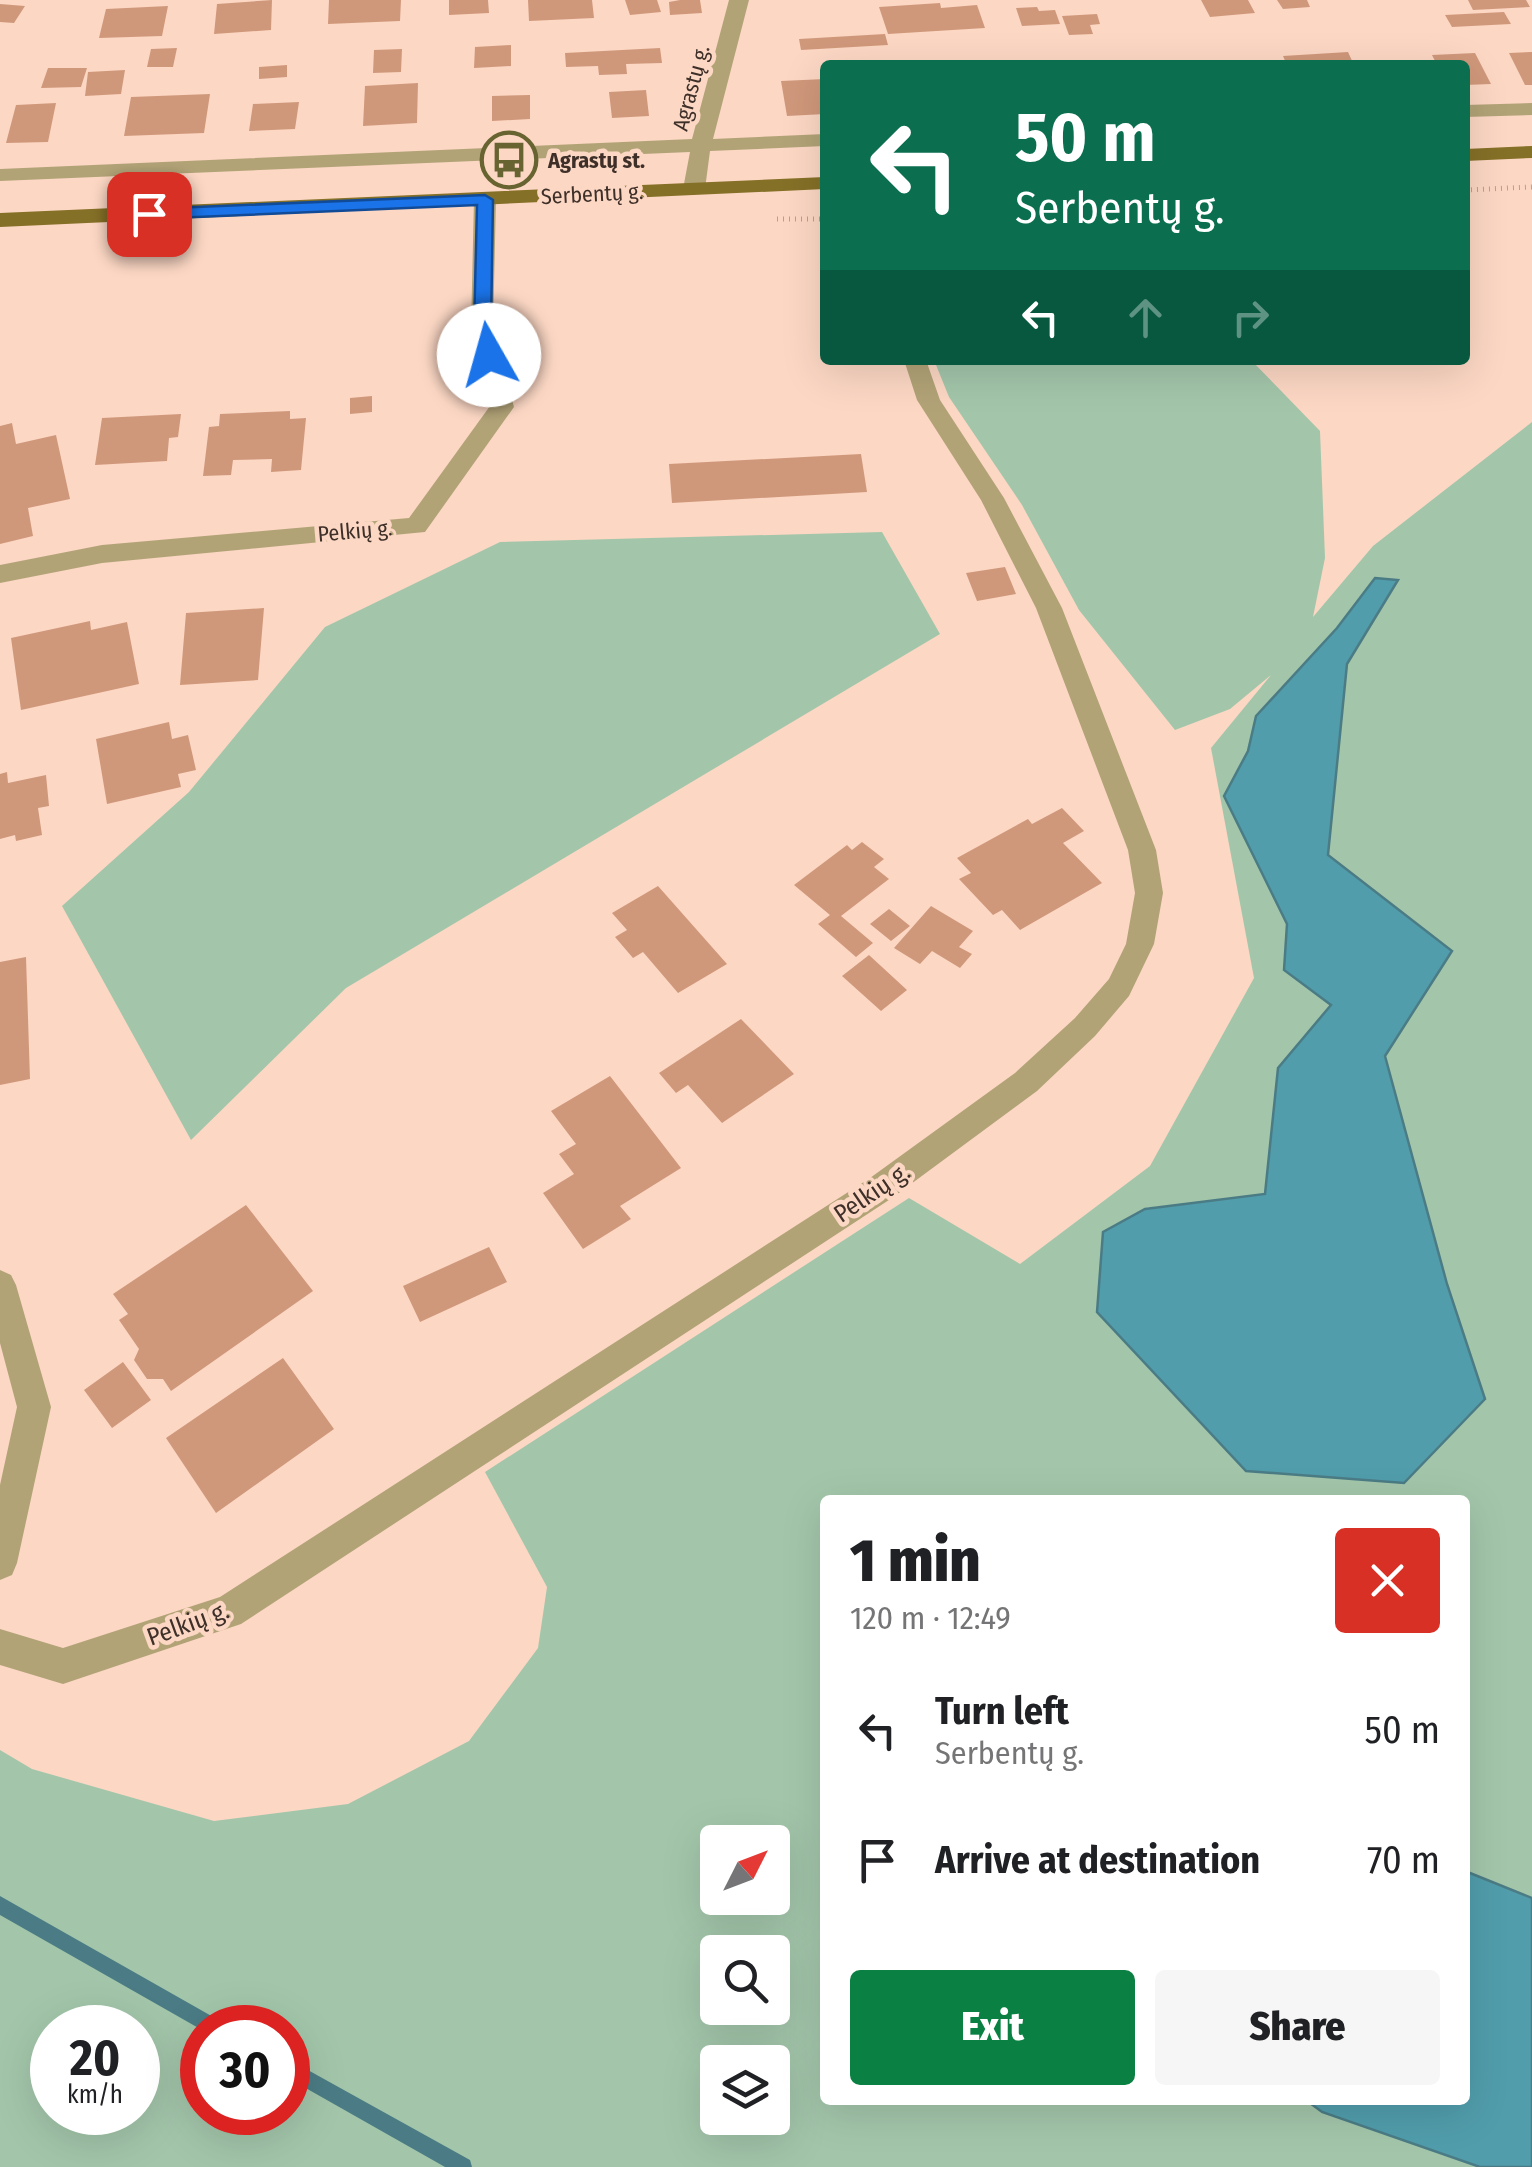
<!DOCTYPE html>
<html lang="en">
<head>
<meta charset="utf-8">
<style>
  body { margin:0; font-family:"Fira Sans Condensed",sans-serif; background:#f6f6f6; color:#202124; height:100vh; display:flex; flex-direction:column; font-size:38px; white-space:nowrap }
  * { box-sizing:border-box; margin:0 }
  p { font-size:32px; color:#757577 }
  .icon { flex:none; width:55px; height:55px; fill:none; stroke:currentColor; stroke-width:2; stroke-linecap:round; stroke-linejoin:round }
  .map { position:relative; flex:1; overflow:hidden }
  .drawer { position:absolute; left:820px; top:1495px; width:650px; height:610px; display:flex; flex-direction:column; background:#fff; border-radius:10px; box-shadow:0 10px 40px #0002 }
  .drawer>* { flex:none }
  .guide { position:absolute; left:820px; top:60px; width:650px; height:305px; border-radius:10px; box-shadow:0 10px 40px #0002; background:#0b6e4f; color:#fff; overflow:hidden }
  .needle { width:65px; rotate:48deg }
  .tools { position:absolute; left:700px; top:1825px; display:grid; gap:20px }
  .tools a { display:grid; place-items:center; width:90px; height:90px; border-radius:10px; background:#fff; box-shadow:0 10px 40px #0002; font-size:50px }
  .speed { position:absolute; left:30px; top:2005px; display:flex; gap:20px; font-size:50px; font-weight:700; text-align:center }
  .speed>* { display:grid; place-content:center; width:130px; height:130px; border-radius:50%; background:#fff; box-shadow:0 10px 40px #0002; line-height:1 }
  .speed small { font-size:25px; font-weight:400 }
  .speed .limit { border:15px solid #d22; background:#fff; color:#111 }
  .pin { position:absolute; display:grid; place-items:center; width:85px; height:85px; color:#fff; margin:-42px; border-radius:20px; box-shadow:0 5px 15px #0006 }
  .me { position:absolute; width:110px; margin:-55px; rotate:353deg; stroke-linejoin:round; filter:drop-shadow(0 0 8px #0008) }
  .turn { display:flex; align-items:center; gap:35px; height:210px; padding:0 30px; font-size:45px }
  .turn .icon { width:130px; height:130px; stroke-width:2.5 }
  .turn b { display:block; font-size:70px; line-height:85px }
  .lanes { display:flex; align-items:center; height:95px; padding:0 30px; background:#0003; justify-content:center; gap:50px; direction:ltr }
  .lanes .off { opacity:.35 }
  .round { display:grid; place-items:center; flex:none; width:105px; height:105px; border-radius:10px; background:#f6f6f6 }
  .summary { display:flex; align-items:center; justify-content:space-between; height:170px; padding:0 30px }
  h1 { font-size:60px; font-weight:800; line-height:75px }
  .primary-button { display:flex; gap:20px; margin-top:auto; padding:20px 30px }
  .primary-button a { flex:1; height:115px; border-radius:10px; background:#0b8043; color:#fff; font-size:40px; font-weight:800; line-height:115px; text-align:center }
  .primary-button a+a { background:#f6f6f6; color:#202124 }
  ul { padding:0; list-style:none }
  li { display:flex; align-items:center; gap:30px; height:130px; padding:0 30px }
  li div { flex:1 }
  li b { display:block; font-size:38px }
  li em { font-style:normal }
  .map>svg:first-child { display:block }
  .green { fill:#a3c6aa; fill-rule:evenodd }
  .water { fill:#519dac; stroke:#4b7c85; stroke-width:2.5 }
  .lines { fill:none; stroke-linecap:round; stroke-linejoin:round }
  .stream { fill:#4b7c85; fill-rule:evenodd }
  .building { fill:#d0987b }
  .path { stroke:#bb9e8f; stroke-width:5; stroke-dasharray:1 5; stroke-linecap:butt }
  .minor { fill:#b2a377; fill-rule:evenodd }
  .major { fill:#857027; fill-rule:evenodd }
  .route { fill:#1a73e8; stroke:#114b97; stroke-width:2.5 }
  .labels { text-anchor:middle; dominant-baseline:central; stroke-width:9; stroke-linejoin:round; paint-order:stroke }
  .far-street-label { font-size:22px; fill:#3e3029; stroke:#fcd7c4 }
  .far-poi-label { font-size:22px; font-weight:bold; fill:#3e3029; stroke:#fcd7c4; text-anchor:start }
  .street-label { font-size:25px; fill:#3e3029; stroke:#fcd7c4 }
</style>
</head>
<body>
<div class="map">
<svg width="1532" height="2167" viewBox="0 0 1532 2167">
  <rect width="100%" height="100%" fill="#fcd7c4"/>
  <path class="green" d="M934 360H1251L1320 431 1325 558 1313 617 1373 546 1532 422V1898L1465 1871V1500H825V2100H1306L1322 2112 1480 2167H0V1750L32 1769 214 1821 348 1804 469 1741 538 1648 547 1587 485 1472 909 1198 1020 1264 1150 1166 1254 978 1211 748 1271 675 1230 709 1175 730 1079 610 1022 505 949 397ZM1375 578 1398 581 1347 664 1328 855 1451 951 1385 1056 1447 1284 1484 1399 1145 1208 1265 1195 1278 1068 1331 1005 1284 970 1287 924 1224 796 1248 751 1256 715 1337 628ZM718 1842H772V1898H718ZM718 1952H772V2008H718ZM52 2028H138V2112H52ZM202 2028H288V2112H202ZM718 2062H772V2118H718Z
    M882 532 940 634 346 988 191 1140 62 906 189 792 325 627 500 542Z"/>
  <path class="water" d="M1375 578 1398 580 1347 664 1328 855 1452 951 1385 1056 1447 1284 1485 1399 1404 1483 1246 1471 1097 1312 1103 1232 1145 1209 1265 1194 1278 1068 1331 1005 1284 970 1287 924 1224 796 1248 751 1256 716 1337 628Z
    M1465 1871 1532 1898V2167H1480L1322 2112 1306 2100H1465Z"/>
  <g class="lines">
    <path class="stream" d="M0 1896 222 2022 225 2028H202V2030L0 1915Z
      M288 2059 470 2160 472 2167H445L288 2078Z"/>
  </g>
  <path class="building" d="M272 0 271 30 214 34 217 4Z
    M329 0H401L400 21 328 24Z
    M449 0H488L489 13 449 15Z
    M528 0H592L594 18 529 21Z
    M625 0H657L661 12 630 15Z
    M680 0H700L702 13 670 15 669 2Z
    M1201 0H1248L1255 13 1210 17Z
    M1277 0H1307L1310 7 1283 9Z
    M1468 0H1526L1530 7 1473 10Z
    M940 3 941 8 977 5 985 28 888 34 879 7Z
    M0 4 25 6 14 23 0 22Z
    M168 6 162 36 99 38 106 9Z
    M1037 7 1039 11 1055 10 1060 24 1022 26 1016 8Z
    M1504 12 1511 24 1452 27 1445 15Z
    M1097 14 1100 24 1090 25 1093 34 1069 35 1062 16Z
    M885 34 888 45 801 50 799 39Z
    M511 45V66L474 68 475 47Z
    M177 48 173 67H147L151 49Z
    M660 48 662 63 626 64 627 74 599 75 598 66 566 67 565 53Z
    M402 49 401 72 373 73 374 50Z
    M1348 52 1354 65H1287L1283 56Z
    M1532 52V85H1525L1509 53Z
    M1475 53 1491 84 1465 85V65H1437L1432 55Z
    M287 65V77L259 79V67Z
    M48 68H87L81 87 41 88Z
    M125 70 121 94 85 96 88 72Z
    M825 79V114L787 116 781 81Z
    M418 83 417 123 363 126 365 86Z
    M646 90 649 116 612 118 609 92Z
    M210 94 204 133 124 136 131 97Z
    M530 95V119L492 121V96Z
    M299 102 295 129 249 131 253 104Z
    M56 103 48 142 6 143 16 105Z
    M372 396V412L350 414V398Z
    M290 411V419L306 418 301 470 271 472 272 459 233 460 231 475 203 476 209 427 219 426 220 414Z
    M181 414 178 437 169 438 167 461 95 465 102 418Z
    M12 423 16 444 56 435 70 499 28 508 33 536 0 544V426Z
    M861 454 867 492 672 503 669 464Z
    M1005 567 1016 594 977 601 966 573Z
    M264 608 258 680 180 685 186 613Z
    M90 621 91 630 127 622 139 684 21 710 11 638Z
    M169 722 172 739 188 735 196 770 178 774 181 787 107 804 96 739Z
    M7 772 8 783 46 775 49 806 38 808 42 835 16 841 15 835 0 839V774Z
    M1062 808 1084 831 1063 843 1102 883 1020 930 1002 910 993 915 959 879 971 873 957 858 1028 819 1032 824Z
    M862 842 884 859 874 867 889 879 841 916 873 943 856 957 818 924 830 915 794 885 847 845 852 850Z
    M658 886 727 964 678 993 643 952 633 958 615 937 627 930 612 913Z
    M931 906 973 931 959 947 972 954 960 968 932 951 920 964 894 948Z
    M889 909 910 926 891 941 870 924Z
    M869 955 907 990 881 1011 842 976Z
    M26 957 30 1079 0 1085V962Z
    M741 1019 794 1074 722 1123 688 1085 676 1093 659 1073Z
    M610 1076 681 1168 620 1206 631 1219 583 1249 543 1193 574 1174 559 1154 576 1144 551 1111Z
    M246 1205 313 1291 171 1391 163 1379H147L134 1360 139 1349 119 1320 128 1314 113 1294Z
    M489 1247 507 1282 420 1322 403 1286Z
    M283 1358 334 1429 216 1513 166 1438Z
    M123 1362 151 1400 112 1428 84 1390Z"/>
  <g class="lines">
    <path class="path" d="M1465 190 1532 187
      M777 219H825"/>
    <path class="minor" d="M729 0H749L713 139 825 134V146L710 151 705 189 694 195 683 189 690 152 0 181V169L692 139Z
      M1532 103V115L1465 117V105Z
      M485 193 496 199 493 329 514 407 425 532 102 563 0 583V565L102 545 409 518 490 406 471 329 474 199Z
      M904 360H926L940 400 1004 498 1062 608 1156 850 1163 893 1154 944 1129 996 1095 1036 1037 1091 892 1198 241 1624 63 1684 0 1665V1629L63 1648 220 1597 870 1178 1015 1073 1075 1018 1109 979 1126 944 1135 893 1128 850 1036 608 981 500 917 400Z
      M0 1270 11 1275 16 1285 51 1407 17 1563 12 1575 0 1580V1485L17 1407 0 1343Z"/>
    <path class="major" d="M1532 146V158L1465 161V149Z
      M825 177V189L0 227V213Z"/>
  </g>
  <path class="route" d="M485 195 493 200 491 329 498 355 489 361 480 355 474 329 477 205 149 219 141 214 149 209Z"/>
  <defs>
    <g id="bus-ring" transform="scale(2.875)"><circle r="9.5" fill="#fcd7c4" stroke="#686431" stroke-width="1.5"/><path d="M-5-6H5V4H4V6H2V4H-2V6H-4V4H-5ZM-3.5-4V0h7V-4ZM-3.5 1.2v1.5H-2V1.2ZM2 1.2v1.5H3.5V1.2Z" fill="#686431"/></g>
  </defs>
  <g fill-rule="evenodd">
    <use href="#bus-ring" x="509" y="160"/>
  </g>
  <g class="labels">
    <g class="far-street-label">
      <text transform="translate(691 88) rotate(-75)">Agrastų g.</text>
      <text transform="translate(592 194) rotate(-3)">Serbentų g.</text>
      <text transform="translate(355 531) rotate(-5)">Pelkių g.</text>
    </g>
    <g class="far-poi-label">
      <text x="548" y="160">Agrastų st.</text>
    </g>
    <g class="street-label">
      <text transform="translate(872 1193) rotate(-34)">Pelkių g.</text>
      <text transform="translate(188 1624) rotate(-20)">Pelkių g.</text>
    </g>
  </g>
</svg>
<div class="tools">
<a><svg class="needle" viewBox="-14 -14 28 28"><path d="M0-13l5 13h-10z" fill="#e53935"/><path d="M0 13l5-13h-10z" fill="#757577"/></svg></a>
<a><svg class="icon" aria-label="search" viewBox="0 0 24 24"><circle cx="10" cy="10" r="6"/><path d="M15 15l6 6"/></svg></a>
<a><svg class="icon" aria-label="layers" viewBox="0 0 24 24"><path d="M12 4l9 5-9 5-9-5zM3 14l9 5 9-5"/></svg></a>
</div>
<div class="speed"><div>20<small>km/h</small></div><div class="limit">30</div></div>
<div class="pin" style="left:149px;top:214px;background:#d93025"><svg class="icon" aria-label="arrive" viewBox="0 0 24 24"><path d="M6 21V4h12l-3 4 3 4H6"/></svg></div>
<svg class="me" style="left:489px;top:355px" viewBox="-20 -20 40 40"><circle r="19" fill="#fff"/><path d="M0-13L10 11 0 6-10 11z" fill="#1a73e8"/></svg>
<div class="guide">
<div class="turn"><svg class="icon" aria-label="left" viewBox="0 0 24 24"><path d="M17 20v-9H6M10 6l-5 5 5 5"/></svg><div><b>50 m</b>Serbentų g.</div></div>
<div class="lanes"><svg class="icon" aria-label="left" viewBox="0 0 24 24"><path d="M17 20v-9H6M10 6l-5 5 5 5"/></svg><svg class="icon off" aria-label="ahead" viewBox="0 0 24 24"><path d="M12 20V5M6 11l6-6 6 6"/></svg><svg class="icon off" aria-label="right" viewBox="0 0 24 24"><path d="M7 20v-9h11M14 6l5 5-5 5"/></svg></div>
</div>
<section class="drawer">
<div class="summary"><div><h1>1 min</h1><p>120 m · 12:49</p></div><a class="round" style="background:#d93025;color:#fff"><svg class="icon" aria-label="close" viewBox="0 0 24 24"><path d="M6 6l12 12M18 6L6 18"/></svg></a></div>
<ul>
<li><svg class="icon" aria-label="left" viewBox="0 0 24 24"><path d="M17 20v-9H6M10 6l-5 5 5 5"/></svg><div><b>Turn left</b><p>Serbentų g.</p></div><em>50 m</em></li>
<li><svg class="icon" aria-label="arrive" viewBox="0 0 24 24"><path d="M6 21V4h12l-3 4 3 4H6"/></svg><div><b>Arrive at destination</b></div><em>70 m</em></li>
</ul>
<div class="primary-button"><a>Exit</a><a>Share</a></div>
</section>
</div>
</body>
</html>
